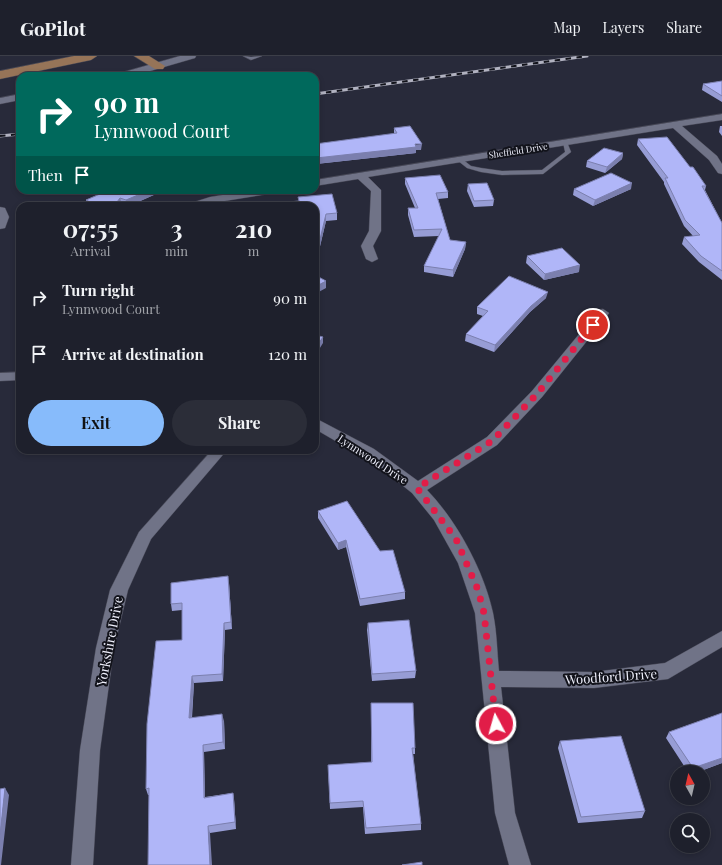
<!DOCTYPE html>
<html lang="en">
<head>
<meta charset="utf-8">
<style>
  body { margin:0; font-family:"Playfair Display",serif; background:#2b2d38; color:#f1f3f6; height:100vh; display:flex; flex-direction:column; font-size:15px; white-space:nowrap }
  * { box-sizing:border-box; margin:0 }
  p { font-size:13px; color:#a1a3a9 }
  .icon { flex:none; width:22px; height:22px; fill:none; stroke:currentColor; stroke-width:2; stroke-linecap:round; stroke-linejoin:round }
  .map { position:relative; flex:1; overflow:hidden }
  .side { position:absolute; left:16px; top:146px; width:303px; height:252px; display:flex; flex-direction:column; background:#1e202c; border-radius:12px; box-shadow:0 2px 6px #0003,0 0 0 1px #3c3e48 }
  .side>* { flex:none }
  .banner { position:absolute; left:16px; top:16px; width:303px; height:122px; border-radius:12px; box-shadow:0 2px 6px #0003,0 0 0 1px #3c3e48; background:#00695c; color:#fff; overflow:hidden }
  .needle { width:26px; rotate:352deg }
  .fabs { position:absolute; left:670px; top:709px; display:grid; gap:8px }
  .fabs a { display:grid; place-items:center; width:40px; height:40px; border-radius:50%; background:#1e202c; box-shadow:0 2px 6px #0003,0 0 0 1px #3c3e48; font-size:20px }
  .pin { position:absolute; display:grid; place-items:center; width:34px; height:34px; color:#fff; margin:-17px; border:2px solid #fff; border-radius:50%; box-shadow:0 1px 4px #0007 }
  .me { position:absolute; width:44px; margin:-22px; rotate:354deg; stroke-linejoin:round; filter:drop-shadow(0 0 3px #0008) }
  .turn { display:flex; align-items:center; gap:14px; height:84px; padding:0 12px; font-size:18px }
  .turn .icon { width:52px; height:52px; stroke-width:2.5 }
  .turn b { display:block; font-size:28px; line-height:34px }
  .then { display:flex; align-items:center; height:38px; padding:0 12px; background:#0003; gap:8px; font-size:15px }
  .eta { display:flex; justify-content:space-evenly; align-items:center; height:68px; text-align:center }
  .eta b { font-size:24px; font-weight:700; line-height:28px }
  .action { display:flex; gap:8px; margin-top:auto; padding:8px 12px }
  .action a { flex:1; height:46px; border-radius:24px; background:#87bbfb; color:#111; font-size:16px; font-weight:700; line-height:46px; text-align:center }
  .action a+a { background:#2b2d38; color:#f1f3f6 }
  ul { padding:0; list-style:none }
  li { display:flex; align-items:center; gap:12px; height:56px; padding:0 12px }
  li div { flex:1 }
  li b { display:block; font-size:15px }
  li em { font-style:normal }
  header { display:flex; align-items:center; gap:24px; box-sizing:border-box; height:56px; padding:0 20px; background:#1e202c; border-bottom:1px solid #3c3e48 }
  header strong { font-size:19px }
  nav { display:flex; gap:22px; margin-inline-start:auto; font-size:14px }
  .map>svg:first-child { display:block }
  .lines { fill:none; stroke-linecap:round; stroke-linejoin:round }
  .service-casing { stroke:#464755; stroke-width:1 }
  .minor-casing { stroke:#464755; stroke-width:1 }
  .tertiary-casing { stroke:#464755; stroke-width:1 }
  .primary-casing { stroke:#464755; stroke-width:1 }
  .service { fill:#707387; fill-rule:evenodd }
  .minor { fill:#707387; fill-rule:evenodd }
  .tertiary { fill:#707387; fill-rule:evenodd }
  .primary { fill:#967458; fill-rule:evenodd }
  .rail-casing { stroke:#b1b2c0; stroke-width:3 }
  .rail { stroke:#12131b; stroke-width:2; stroke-dasharray:5.5; stroke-linecap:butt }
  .wall { fill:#979dd5 }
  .shaded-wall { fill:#7b7fae }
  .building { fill:#b0b6f8; stroke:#7b7fae }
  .route { stroke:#e11d48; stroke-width:7; stroke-dasharray:0 12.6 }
  .labels { text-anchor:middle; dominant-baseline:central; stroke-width:4; stroke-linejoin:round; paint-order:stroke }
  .far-street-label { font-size:9px; fill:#edeefa; stroke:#12131b }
  .street-label { font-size:11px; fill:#edeefa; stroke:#12131b }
  .near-street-label { font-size:13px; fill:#edeefa; stroke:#12131b }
</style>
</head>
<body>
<header>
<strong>GoPilot</strong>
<nav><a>Map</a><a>Layers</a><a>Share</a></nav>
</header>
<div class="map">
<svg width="722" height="809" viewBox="0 0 722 809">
  <rect width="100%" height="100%" fill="#282a3a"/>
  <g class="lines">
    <g class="service-casing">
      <path id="service" d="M243 0 251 1 262 0 251 4Z
        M563 86H567L571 96 543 118 502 119 481 116 467 112 457 104 462 103 471 110 481 112 502 115 542 114 565 96Z"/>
    </g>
    <g class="minor-casing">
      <path id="minor" d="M722 58V64L682 70 717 100 722 108V118L718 117 709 104 673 72 368 121 381 134V175L373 190 378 203 372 206 366 203 361 190 369 175 371 135 358 123 315 130V124Z
        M254 134H279L274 137 212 147 203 150H187L188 148 210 141Z
        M603 253 609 257 607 260 542 341 497 389 427 434C457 465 484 515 493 557 497 576 497 596 499 615L594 616 665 607 722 575V591L668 623 594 632 501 631 515 757 531 809H509L495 757 475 557 458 507 434 464 412 437 377 409 315 373V362L374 393 418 425 487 381 532 335 599 254Z
        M20 316V324L0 325V317Z
        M212 394H227L151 483 128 534 114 592 100 694 93 809H71L80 694 96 592 110 534 139 476Z"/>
    </g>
    <g class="tertiary-casing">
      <path id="tertiary" d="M180 0H196L195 2 133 20H116L117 18Z
        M20 38V44L0 48V42Z
        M0 151 5 152 9 161 5 172 0 173Z"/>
    </g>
    <g class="primary-casing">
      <path id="primary" d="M74 0H97L91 4 0 23V15Z
        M134 0H149L165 10 163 13H155Z"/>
    </g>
    <use href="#service" class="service"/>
    <use href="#minor" class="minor"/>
    <use href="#tertiary" class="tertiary"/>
    <use href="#primary" class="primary"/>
    <g class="rail-casing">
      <path id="rail" d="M315 38 587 0
        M0 80 20 78"/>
    </g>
    <use href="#rail" class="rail"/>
  </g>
  <path class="wall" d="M722 25V46L702 34 703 28Z
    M720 70H722V80L719 76Z
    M394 72 421 94H416V97L316 108 315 106V88L394 78Z
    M638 83 690 111 706 130 705 134 722 167V224L699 206 682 188 684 181 693 180 684 170 664 128V126L637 89Z
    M623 97 622 103 605 117 586 111 587 105Z
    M405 122 448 136V142L438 143 450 184 466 186 465 193 453 221 424 216V210L439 180 414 181 408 159V152H415L405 128Z
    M468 128 494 144 493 150 474 151 467 135Z
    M574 133H631L593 150 573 139Z
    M101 134H165L129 150H125L122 148 120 150H87L86 144 102 137Z
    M298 141 337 157V164L326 165 317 203H316V207L315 210V150L299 145Z
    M527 200 579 216 544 224 526 207Z
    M546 242 530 256 494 296 465 285 466 278 483 260 477 258V251Z
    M318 455 380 495 405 536V543L360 550 346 491 338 494 318 462Z
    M229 527 232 573 225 574 223 625 194 627 192 662 224 665 225 693 204 696 205 741 233 737 234 743 236 773 210 777 149 739H148L146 733 182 584V554L172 555 171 548Z
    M368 567 416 615 415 622 372 625 367 574Z
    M371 647 415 692V698H413L421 768V774L365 778 363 751 330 753 328 709 371 706Z
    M722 657V707L698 716H688L666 682 669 676Z
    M560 685 645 755 642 762 578 767 558 692Z"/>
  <path class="shaded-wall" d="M422 88 421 94H416V97L316 108V102Z
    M623 97 622 103 605 117 607 111Z
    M632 127 631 133 593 150 595 144Z
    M150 134H165L129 150H127L126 144Z
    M120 142 122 148 120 150H114Z
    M326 158V165L317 203V196Z
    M466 186 465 193 453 221V214Z
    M580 209 579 216 544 224 545 218Z
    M326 225V232L315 238V231Z
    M548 236 546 242 530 256 494 296 495 289 531 250Z
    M323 281V287L315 300V293Z
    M346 484V491L338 494V487Z
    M228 520 229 527 232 573 231 566Z
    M224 567 225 574 223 625 222 618Z
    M192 620 194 627 191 669 189 662Z
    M222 658 224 665 225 693 223 686Z
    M203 689 204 696 205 748 204 742Z
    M722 702V707L698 716H691L693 712Z
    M5 732 9 739 1 809H0V779Z
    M233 737 234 743 236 773 235 766Z
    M208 770 210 777 212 809H210Z"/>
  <path class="building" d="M722 25V40L703 28Z
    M410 70 422 88H415L416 91 316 102 315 100V88L397 77 394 72Z
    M667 81 690 111H693L706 130H702L722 167V215L701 200 684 181 700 179 685 164 665 122H668L638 83Z
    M604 92 623 97 607 111 587 105Z
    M611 117 632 127 595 144 574 133Z
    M440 119 448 136 436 137 450 184 466 186 453 214 424 210 442 173 414 174 408 152H418L405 122Z
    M487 127 494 144 474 145 468 128Z
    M106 134H150L126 144 120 142 114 150H89L92 147 86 144 107 135Z
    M332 138 337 157 326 158 317 196H315V150H246L299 145 298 141Z
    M562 192 580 209 545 218 527 200Z
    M315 219 326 225 315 231Z
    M509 220 548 236 531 250 495 289 466 278 488 255 477 251Z
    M315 279 323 281 315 293Z
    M347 445 380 495 393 494 405 536 360 543 346 484 338 487 318 455Z
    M228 520 231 566 224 567 222 618 192 620 189 662 222 658 223 686 203 689 204 742 233 737 235 766 208 770 210 809H148L149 732 146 733 147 668 156 585 182 584V547L171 548V527Z
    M409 564 416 615 372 618 368 567Z
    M371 647H413L415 692H412L421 768 366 772 363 745 330 747 328 709 372 706Z
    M722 657V702L693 712 669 676Z
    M621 680 645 755 581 761 560 685Z
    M5 732 0 779V733Z
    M422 806V809H402Z"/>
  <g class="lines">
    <path class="route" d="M496 668 484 557 478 534 456 483 417 432 492 385 537 338 593 269"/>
  </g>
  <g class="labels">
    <g class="far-street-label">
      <text transform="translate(518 94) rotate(-9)">Sheffield Drive</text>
    </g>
    <g class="street-label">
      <text transform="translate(373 403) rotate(33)">Lynnwood Drive</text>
    </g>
    <g class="near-street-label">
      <text transform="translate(109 585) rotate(-79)">Yorkshire Drive</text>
      <text transform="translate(611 620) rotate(-4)">Woodford Drive</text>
    </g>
  </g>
</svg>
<div class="fabs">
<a><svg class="needle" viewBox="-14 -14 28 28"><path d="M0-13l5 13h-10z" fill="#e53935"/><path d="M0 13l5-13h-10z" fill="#a1a3a9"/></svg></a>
<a><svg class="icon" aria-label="search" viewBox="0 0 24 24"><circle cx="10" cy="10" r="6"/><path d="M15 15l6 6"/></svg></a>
</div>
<div class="pin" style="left:593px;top:269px;background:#d93025"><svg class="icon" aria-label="arrive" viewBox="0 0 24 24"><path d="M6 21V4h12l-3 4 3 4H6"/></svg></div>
<svg class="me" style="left:496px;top:668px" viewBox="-20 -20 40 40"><circle r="17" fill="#e11d48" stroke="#fff" stroke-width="3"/><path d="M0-11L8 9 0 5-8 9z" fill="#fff"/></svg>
<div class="banner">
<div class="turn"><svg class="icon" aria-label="right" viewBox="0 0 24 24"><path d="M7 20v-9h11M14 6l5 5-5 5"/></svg><div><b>90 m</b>Lynnwood Court</div></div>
<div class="then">Then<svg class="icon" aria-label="arrive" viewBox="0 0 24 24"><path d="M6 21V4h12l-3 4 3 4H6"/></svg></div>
</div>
<section class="side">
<div class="eta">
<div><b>07:55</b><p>Arrival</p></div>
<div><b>3</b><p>min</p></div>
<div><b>210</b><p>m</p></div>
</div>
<ul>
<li><svg class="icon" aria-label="right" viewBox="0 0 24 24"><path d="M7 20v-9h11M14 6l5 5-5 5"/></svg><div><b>Turn right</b><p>Lynnwood Court</p></div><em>90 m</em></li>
<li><svg class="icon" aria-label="arrive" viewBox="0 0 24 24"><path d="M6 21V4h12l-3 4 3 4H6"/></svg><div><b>Arrive at destination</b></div><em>120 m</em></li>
</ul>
<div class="action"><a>Exit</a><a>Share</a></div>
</section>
</div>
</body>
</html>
